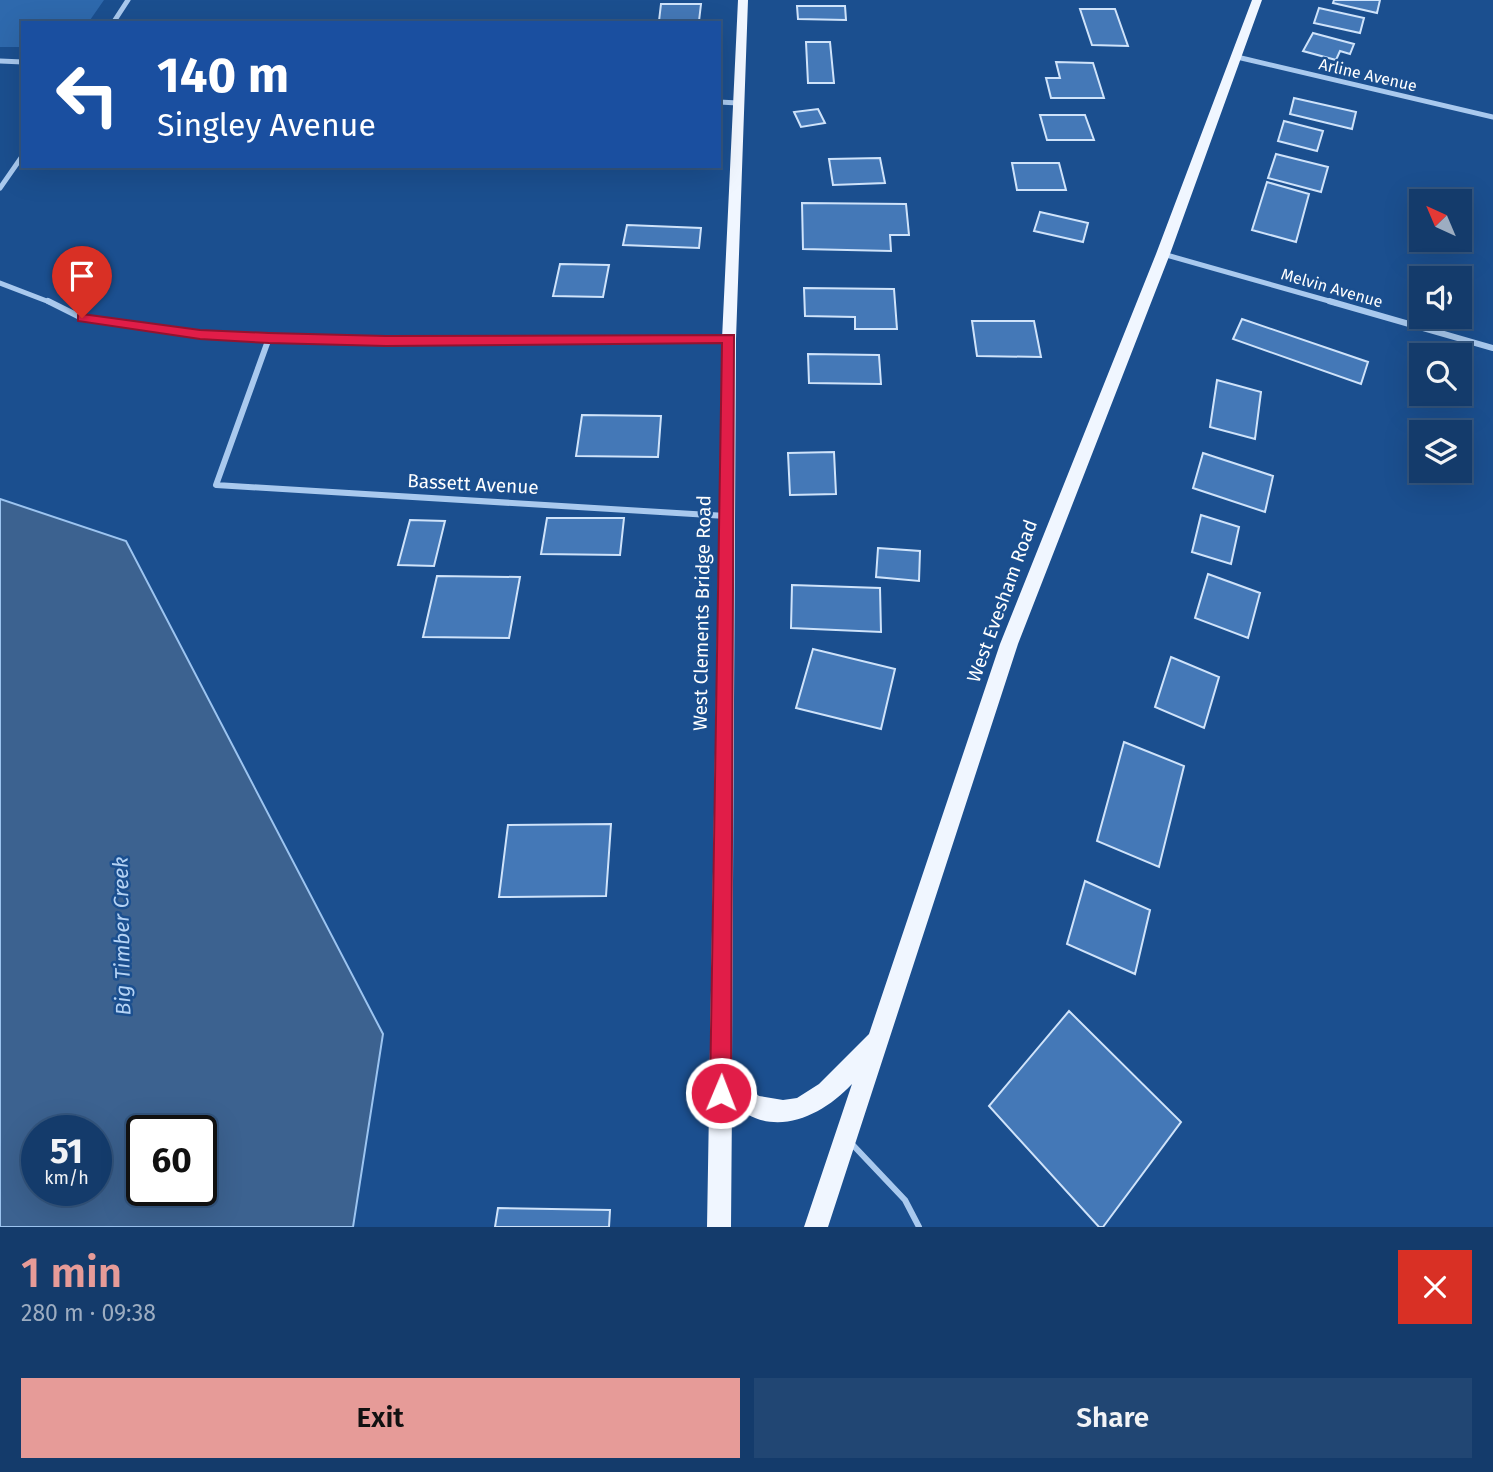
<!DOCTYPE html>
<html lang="en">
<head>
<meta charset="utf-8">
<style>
  body { margin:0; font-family:"Fira Sans",sans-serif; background:#214673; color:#f1f3f6; height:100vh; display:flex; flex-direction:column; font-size:26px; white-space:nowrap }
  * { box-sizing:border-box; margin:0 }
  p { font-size:23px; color:#9dadc1 }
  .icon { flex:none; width:38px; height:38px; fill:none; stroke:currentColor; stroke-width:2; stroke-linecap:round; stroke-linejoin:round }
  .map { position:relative; height:1227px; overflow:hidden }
  .side { display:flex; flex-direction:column; background:#143b6b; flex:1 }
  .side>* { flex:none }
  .guide { position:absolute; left:21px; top:21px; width:700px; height:147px; border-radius:0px; box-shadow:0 7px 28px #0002,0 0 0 2px #33557e; background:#1a4fa0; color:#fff; overflow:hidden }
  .needle { width:46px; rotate:316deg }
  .tools { position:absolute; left:1409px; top:189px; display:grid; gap:14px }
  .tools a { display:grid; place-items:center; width:63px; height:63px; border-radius:0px; background:#143b6b; box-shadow:0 7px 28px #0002,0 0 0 2px #33557e; font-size:35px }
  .speed { position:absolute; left:21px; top:1115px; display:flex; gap:14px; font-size:35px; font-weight:700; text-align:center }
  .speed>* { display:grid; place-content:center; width:91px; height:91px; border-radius:50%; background:#143b6b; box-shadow:0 7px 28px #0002,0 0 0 2px #33557e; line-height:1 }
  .speed small { font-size:18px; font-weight:400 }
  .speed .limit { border:4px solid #111; border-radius:10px; background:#fff; color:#111 }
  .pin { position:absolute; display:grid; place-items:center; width:60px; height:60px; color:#fff; margin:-72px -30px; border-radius:50% 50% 50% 0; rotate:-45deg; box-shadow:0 0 7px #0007 }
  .pin .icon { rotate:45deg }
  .me { position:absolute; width:77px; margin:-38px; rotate:1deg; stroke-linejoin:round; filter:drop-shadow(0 0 5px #0008) }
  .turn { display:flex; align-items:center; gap:24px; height:147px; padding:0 21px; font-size:32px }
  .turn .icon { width:91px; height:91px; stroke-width:2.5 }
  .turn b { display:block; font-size:49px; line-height:60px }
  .round { display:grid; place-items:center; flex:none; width:74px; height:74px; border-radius:0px; background:#214673 }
  .summary { display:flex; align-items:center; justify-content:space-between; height:119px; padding:0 21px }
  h1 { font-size:42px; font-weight:600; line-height:52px; color:#e69b98 }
  .cta { display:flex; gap:14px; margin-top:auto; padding:14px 21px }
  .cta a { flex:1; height:80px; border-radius:0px; background:#e69b98; color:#111; font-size:28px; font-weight:600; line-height:80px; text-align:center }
  .cta a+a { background:#214673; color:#f1f3f6 }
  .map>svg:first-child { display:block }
  .green { fill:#2e69ad }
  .water { fill:#3c6290; stroke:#9cc4f0; stroke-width:2; fill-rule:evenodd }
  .building { fill:#4478b7; stroke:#cfe3fa; stroke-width:2 }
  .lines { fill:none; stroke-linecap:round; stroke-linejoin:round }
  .service { stroke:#a9c9ee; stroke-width:6 }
  .minor-far1 { stroke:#a9c9ee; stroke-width:5 }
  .minor { stroke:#a9c9ee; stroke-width:6 }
  .primary { fill:#f0f6ff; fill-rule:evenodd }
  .route { fill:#e11d48; stroke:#92132f; stroke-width:2 }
  .labels { text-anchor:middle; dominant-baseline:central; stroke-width:5; stroke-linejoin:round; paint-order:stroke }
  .far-street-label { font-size:16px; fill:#fff; stroke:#1b4f8f }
  .street-label { font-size:19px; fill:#fff; stroke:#1b4f8f }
  .water-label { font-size:21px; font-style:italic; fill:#b5d3f5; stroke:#1b4f8f }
</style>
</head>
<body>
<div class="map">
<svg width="1493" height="1227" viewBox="0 0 1493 1227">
  <rect width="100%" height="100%" fill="#1b4f8f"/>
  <path class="green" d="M0 0H104L88 23H23V47H0Z"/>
  <path class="water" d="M0 499 126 541 383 1034 353 1227H0ZM37 1130H96V1190H37ZM142 1130H201V1190H142Z"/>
  <path class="building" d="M1334 0H1380L1377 13 1333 3Z
    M661 4H701L699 21H659Z
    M797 6H845L846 20 798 19Z
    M1319 8 1364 18 1360 33 1314 23Z
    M1080 9H1115L1128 46 1092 45Z
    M1313 33 1354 44 1350 54 1340 51 1336 60 1303 51Z
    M806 42H830L834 83H808Z
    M1056 62 1093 63 1104 98H1051L1046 78H1060Z
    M1294 98 1356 112 1352 129 1290 114Z
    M818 109 825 123 801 127 794 112Z
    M1040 115H1085L1094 140H1047Z
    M1284 121 1323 131 1317 151 1278 141Z
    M1276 154 1328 167 1321 192 1268 178Z
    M880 158 885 183 833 185 829 159Z
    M1012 163H1059L1066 190H1017Z
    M1267 182 1309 194 1296 242 1252 230Z
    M802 203 906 204 909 235H890L891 251 803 249Z
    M1040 212 1088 223 1083 242 1034 231Z
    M627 225 701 228 699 248 623 245Z
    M560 264 609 265 603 297 553 296Z
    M804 288 894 289 897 329H855V317L805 316Z
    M1242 319 1368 362 1361 384 1233 339Z
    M972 321H1034L1041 357 977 356Z
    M808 354 879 355 881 384 809 383Z
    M1217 380 1261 392 1255 439 1210 427Z
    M582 415 661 416 658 457 576 456Z
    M834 452 836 494 790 495 788 453Z
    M1203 453 1273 476 1265 512 1193 488Z
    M1201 515 1239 527 1231 564 1192 552Z
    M547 518H624L620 555 541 554Z
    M410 520 445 521 434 566 398 565Z
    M878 548 920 551 919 581 876 577Z
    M1208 574 1260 593 1248 638 1195 618Z
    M437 576 520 577 509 638 423 637Z
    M792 585 880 588 881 632 791 628Z
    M813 649 895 669 881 729 796 708Z
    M1171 657 1219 677 1204 728 1155 707Z
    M1124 742 1184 766 1159 867 1097 841Z
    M611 824 606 896 499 897 508 825Z
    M1085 881 1150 910 1135 974 1067 944Z
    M1069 1011 1181 1122 1103 1227H1099L989 1106Z
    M498 1208 610 1210 609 1227H495Z"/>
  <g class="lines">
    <path class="service" d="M851 1143 905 1200 919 1227"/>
    <path class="minor-far1" d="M113 23 128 0
      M1237 57 1493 117
      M0 61 23 62
      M719 102 738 103
      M0 188 23 155
      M1163 254 1336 303
      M0 283 52 303"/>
    <path class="minor" d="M48 301 82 318 200 334 386 341 729 339
      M1329 301 1493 348
      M269 338 216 485 726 516"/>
    <path class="primary" d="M738 0H748L736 339 732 1065 747 1086 759 1096 783 1100 797 1098 819 1084 869 1034 1000 644 1156 254 1252 0H1262L1170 254 1018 644 828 1227H804L852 1084C820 1118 771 1140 732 1103L731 1227H707L722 339Z"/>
  </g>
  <path class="route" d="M82 314 200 330 269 333 386 336 734 335 731 1093 728 1100 721 1103 713 1100 710 1093 722 343 386 346 269 343 200 339 78 321V315Z"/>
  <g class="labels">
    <g class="far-street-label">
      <text transform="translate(1368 75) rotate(13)">Arline Avenue</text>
      <text transform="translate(1332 288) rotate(16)">Melvin Avenue</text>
    </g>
    <g class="street-label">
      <text transform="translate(473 484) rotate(3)">Bassett Avenue</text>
      <text transform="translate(1002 601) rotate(-70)">West Evesham Road</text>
      <text transform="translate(702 613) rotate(-89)">West Clements Bridge Road</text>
    </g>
    <g class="water-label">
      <text transform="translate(122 936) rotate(-91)">Big Timber Creek</text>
    </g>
  </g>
</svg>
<div class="tools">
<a><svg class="needle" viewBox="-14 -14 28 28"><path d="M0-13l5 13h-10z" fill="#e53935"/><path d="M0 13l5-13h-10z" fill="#9dadc1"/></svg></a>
<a><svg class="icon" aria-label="sound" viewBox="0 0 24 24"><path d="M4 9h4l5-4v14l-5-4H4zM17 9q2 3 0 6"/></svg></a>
<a><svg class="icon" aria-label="search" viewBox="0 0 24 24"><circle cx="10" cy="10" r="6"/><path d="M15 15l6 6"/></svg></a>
<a><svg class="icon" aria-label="layers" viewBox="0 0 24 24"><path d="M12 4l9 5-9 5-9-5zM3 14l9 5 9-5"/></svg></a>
</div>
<div class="speed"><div>51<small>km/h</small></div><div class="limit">60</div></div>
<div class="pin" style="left:82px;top:318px;background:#d93025"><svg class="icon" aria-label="arrive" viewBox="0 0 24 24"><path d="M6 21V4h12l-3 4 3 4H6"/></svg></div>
<svg class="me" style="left:721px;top:1093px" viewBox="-20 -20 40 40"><circle r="17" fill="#e11d48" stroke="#fff" stroke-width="3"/><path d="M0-11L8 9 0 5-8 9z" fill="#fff"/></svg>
<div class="guide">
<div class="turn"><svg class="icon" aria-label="left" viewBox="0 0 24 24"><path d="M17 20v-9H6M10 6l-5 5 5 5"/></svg><div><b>140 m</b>Singley Avenue</div></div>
</div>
</div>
<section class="side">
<div class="summary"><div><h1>1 min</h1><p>280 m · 09:38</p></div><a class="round" style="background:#d93025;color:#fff"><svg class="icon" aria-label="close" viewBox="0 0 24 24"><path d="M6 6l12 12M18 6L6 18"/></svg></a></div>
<div class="cta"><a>Exit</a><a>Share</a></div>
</section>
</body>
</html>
